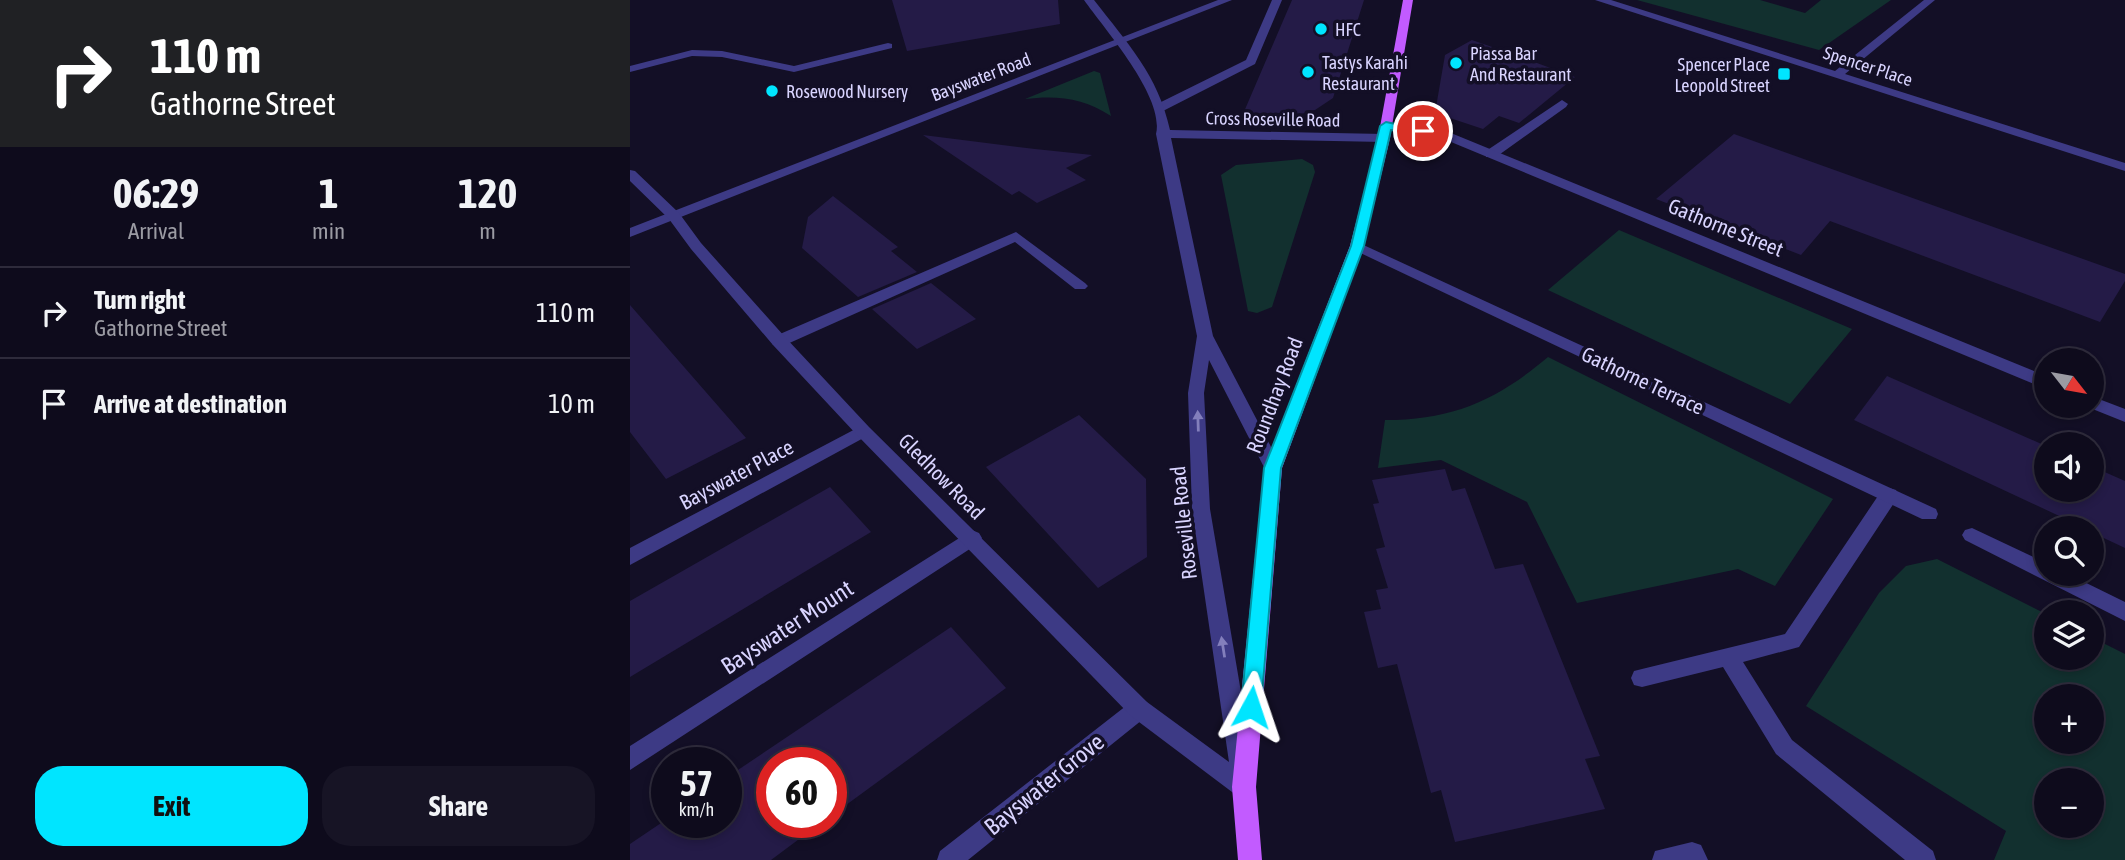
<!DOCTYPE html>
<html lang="en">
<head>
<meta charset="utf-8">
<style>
  body { margin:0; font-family:"Asap Condensed",sans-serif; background:#171425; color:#f1f3f6; height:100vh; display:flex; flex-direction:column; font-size:26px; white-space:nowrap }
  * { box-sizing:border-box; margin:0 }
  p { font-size:23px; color:#9b9ba3 }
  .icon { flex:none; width:38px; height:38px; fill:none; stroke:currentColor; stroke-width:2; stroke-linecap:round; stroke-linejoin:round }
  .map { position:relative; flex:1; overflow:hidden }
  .sheet { display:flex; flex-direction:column; background:#0e0b1c; width:630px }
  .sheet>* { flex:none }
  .guide { background:#202124; color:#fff; overflow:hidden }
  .needle { width:46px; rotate:121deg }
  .controls { position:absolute; left:1404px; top:348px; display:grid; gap:14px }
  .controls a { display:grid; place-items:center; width:70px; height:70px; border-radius:50%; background:#0e0b1c; box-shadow:0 4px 10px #0003,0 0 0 2px #2e2b3b; font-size:35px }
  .speed { position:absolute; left:21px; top:747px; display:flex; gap:14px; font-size:35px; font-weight:700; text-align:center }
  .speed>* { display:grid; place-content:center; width:91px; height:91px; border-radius:50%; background:#0e0b1c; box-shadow:0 4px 10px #0003,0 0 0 2px #2e2b3b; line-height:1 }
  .speed small { font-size:18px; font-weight:400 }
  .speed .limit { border:10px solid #d22; background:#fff; color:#111 }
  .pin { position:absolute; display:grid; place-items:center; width:60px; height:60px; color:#fff; margin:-30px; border:4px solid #fff; border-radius:50%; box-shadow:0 2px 7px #0007 }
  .me { position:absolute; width:77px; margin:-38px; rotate:5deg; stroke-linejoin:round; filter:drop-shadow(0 0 5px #0008) }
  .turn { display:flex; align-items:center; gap:24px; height:147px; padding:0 35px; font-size:32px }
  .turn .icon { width:91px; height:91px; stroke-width:2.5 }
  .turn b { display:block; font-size:49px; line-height:60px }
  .eta { display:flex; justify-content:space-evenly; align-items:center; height:119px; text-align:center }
  .eta b { font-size:42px; font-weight:700; line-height:49px }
  .action { display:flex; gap:14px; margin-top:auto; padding:14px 35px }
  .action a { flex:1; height:80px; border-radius:28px; background:#00e5ff; color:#111; font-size:28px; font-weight:700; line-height:80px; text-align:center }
  .action a+a { background:#171425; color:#f1f3f6 }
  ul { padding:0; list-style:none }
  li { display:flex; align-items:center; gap:21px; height:91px; padding:0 35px; border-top:2px solid #2e2b3b }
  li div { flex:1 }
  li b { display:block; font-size:26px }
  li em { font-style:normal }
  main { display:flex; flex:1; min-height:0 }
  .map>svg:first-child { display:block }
  .green { fill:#12302f; fill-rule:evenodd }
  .building { fill:#241b47 }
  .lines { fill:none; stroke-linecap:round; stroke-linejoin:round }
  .service { fill:#3d3a85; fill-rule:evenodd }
  .minor { fill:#3d3a85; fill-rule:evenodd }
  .tertiary { fill:#3d3a85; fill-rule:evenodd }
  .primary { fill:#c25bff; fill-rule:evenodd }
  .oneway { fill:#837fbc }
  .route { fill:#00e5ff; stroke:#0095a6; stroke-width:2 }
  .poi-dot { fill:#00e5ff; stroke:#130f26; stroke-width:2.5 }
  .labels { text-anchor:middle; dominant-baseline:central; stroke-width:7; stroke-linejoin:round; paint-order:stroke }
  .far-poi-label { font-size:18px; fill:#d9d4ff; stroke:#130f26; text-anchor:start }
  .far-street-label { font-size:18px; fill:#d9d4ff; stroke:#130f26 }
  .street-label { font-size:21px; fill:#d9d4ff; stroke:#130f26 }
  .near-street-label { font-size:24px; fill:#d9d4ff; stroke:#130f26 }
</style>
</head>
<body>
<main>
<section class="sheet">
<div class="guide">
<div class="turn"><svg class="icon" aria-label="right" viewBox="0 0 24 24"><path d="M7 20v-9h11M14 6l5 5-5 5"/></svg><div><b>110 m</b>Gathorne Street</div></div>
</div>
<div class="eta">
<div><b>06:29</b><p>Arrival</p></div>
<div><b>1</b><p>min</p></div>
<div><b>120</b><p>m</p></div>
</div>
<ul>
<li><svg class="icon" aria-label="right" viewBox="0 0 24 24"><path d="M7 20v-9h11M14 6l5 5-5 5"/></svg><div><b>Turn right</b><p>Gathorne Street</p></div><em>110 m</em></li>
<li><svg class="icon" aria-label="arrive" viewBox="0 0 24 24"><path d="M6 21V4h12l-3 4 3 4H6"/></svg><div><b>Arrive at destination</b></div><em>10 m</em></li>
</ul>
<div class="action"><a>Exit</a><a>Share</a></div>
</section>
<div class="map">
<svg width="1495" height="860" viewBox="0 0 1495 860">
  <rect width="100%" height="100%" fill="#130f26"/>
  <path class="green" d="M1007 0H1130L1175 13 1191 0H1261L1189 50Z
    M464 71 470 73 481 116C454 98 427 95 395 99Z
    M672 159 683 165 685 172 642 307 627 313 618 311 591 175 606 165Z
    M989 230 1222 329 1160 404 918 290Z
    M918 357 1203 499 1145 586 1108 569 947 603 897 502 811 460 748 468 755 420C823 420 867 400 918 357Z
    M1307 559 1416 614V658H1461V637L1495 654V860H1364L1376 831 1176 706 1249 593 1276 566ZM1461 696V742H1416V696ZM1416 780H1461V826H1416Z"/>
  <path class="building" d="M262 0H428L430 24 277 51Z
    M662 0H734L703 98 685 110 671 114H613Z
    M842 40 885 55 945 77 889 123 869 116 853 129 805 113 815 55Z
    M1104 134 1495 274V281L1470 322 1200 221 1171 255 1026 199Z
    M293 135 405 149 462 155 436 168 456 180 407 203 389 191 382 195Z
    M203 196 268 247 261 251 287 272 228 297 172 248 178 217Z
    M301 283 346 319 287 349 242 309Z
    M0 305 116 438 36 479 0 432Z
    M1257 376 1416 446V490H1461V466L1495 481V548L1461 532V528H1455L1224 420Z
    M449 415 516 479 517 557 468 588 356 467Z
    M815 469 822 491 835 488 865 569 893 564 970 756 955 759 975 809 825 842 811 790 801 793 767 664 748 668 734 612 751 609 746 590 758 588 746 549 755 547 743 504 749 503 742 480Z
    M200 487 241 532 0 677V601Z
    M321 627 376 688 201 816V763H142V822H192L141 860H0V844L37 819V822H96V778Z"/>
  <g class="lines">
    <path class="service" d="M642 0H652L625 64 533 111H525V105L616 60Z
      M258 43 262 44V48L164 72 92 57 62 56 0 72V66L62 50 92 51 164 66Z
      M932 100 938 104 936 107 866 157H856V151Z
      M386 232 455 283 458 286 455 289H445L385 242 155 345H143L141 341 143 337Z
      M1259 488 1266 490 1268 495 1266 500 1169 647 1113 662 1162 740 1303 851 1306 860H1275L1146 754 1093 667 1012 687 1004 685 1001 678 1004 671 1012 669 1155 634 1252 490Z"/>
    <path class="minor" d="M588 0H602L0 237V228Z
      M965 0H981L1205 71 1294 0H1305L1215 74 1495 163V171Z
      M756 122 816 131 1416 376V389L809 137 752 129 750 126Z
      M727 242 1306 509 1308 514 1306 519H1292L722 249V243Z
      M1461 396 1495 409V422L1455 406H1461Z
      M233 425 242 431 239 435 0 565V548Z
      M1342 528 1416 563V574H1438L1495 602V621L1335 540 1332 535 1335 530Z
      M342 530 349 533 352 538 349 543 0 770V746Z
      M509 699 517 702 520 709 517 716 338 860H307L310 851 501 702Z
      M1062 842 1071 845 1078 860H1022L1025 851Z"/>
    <path class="tertiary" d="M454 0H464C498 44 528 75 540 130L754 134 760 138 754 142 541 138 583 336 652 468 649 473H637L579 360 574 393 580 509 623 763 619 771 614 773 622 779 626 787 622 795 614 798 606 795 501 716 227 435 143 345 61 249 39 219 0 181V170L5 171 49 213 71 243 155 337 239 427 517 702 599 762 562 509 558 393 567 336 526 134C535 97 475 30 454 0Z"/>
    <path class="primary" d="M773 0H783L760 138 734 246 652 468 626 787 632 860H608L602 787 634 468 720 246 748 138Z"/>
  </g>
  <defs><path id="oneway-solid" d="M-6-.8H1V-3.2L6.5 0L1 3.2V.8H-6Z" transform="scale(1.75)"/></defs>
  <g class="oneway">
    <use href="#oneway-solid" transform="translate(568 421) rotate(-92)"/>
    <use href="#oneway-solid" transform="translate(593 647) rotate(-99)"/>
  </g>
  <path class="route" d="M756 122 799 131 793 134 761 130 734 246 651 468 631 707 628 714 621 716 614 714 611 707 634 468 721 246 750 126Z"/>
  <g class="poi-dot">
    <circle cx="691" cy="29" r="7"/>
    <circle cx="826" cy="63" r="7"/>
    <circle cx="678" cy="72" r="7"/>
    <rect x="1147" y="67" width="14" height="14" rx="3.5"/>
    <circle cx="142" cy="91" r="7"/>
  </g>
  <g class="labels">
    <g class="far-poi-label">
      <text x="705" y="29">HFC</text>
      <text x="840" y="53">Piassa Bar<tspan x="840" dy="21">And Restaurant</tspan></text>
      <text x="692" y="62">Tastys Karahi<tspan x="692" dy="21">Restaurant</tspan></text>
      <text x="1140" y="64" text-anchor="end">Spencer Place<tspan x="1140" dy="21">Leopold Street</tspan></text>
      <text x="156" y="91">Rosewood Nursery</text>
    </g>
    <g class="far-street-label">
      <text transform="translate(1238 66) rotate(18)">Spencer Place</text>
      <text transform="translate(351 77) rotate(-21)">Bayswater Road</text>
      <text transform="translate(643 119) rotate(1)">Cross Roseville Road</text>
    </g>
    <g class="street-label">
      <text transform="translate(1096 227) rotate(22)">Gathorne Street</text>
      <text transform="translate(1013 380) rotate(25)">Gathorne Terrace</text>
      <text transform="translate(644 395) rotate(-69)">Roundhay Road</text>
      <text transform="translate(106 474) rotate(-28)">Bayswater Place</text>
      <text transform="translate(312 476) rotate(45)">Gledhow Road</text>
      <text transform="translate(553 523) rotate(-96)">Roseville Road</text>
    </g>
    <g class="near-street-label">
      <text transform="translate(157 627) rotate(-33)">Bayswater Mount</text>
      <text transform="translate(414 784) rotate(-39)">Bayswater Grove</text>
    </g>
  </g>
</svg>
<div class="controls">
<a><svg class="needle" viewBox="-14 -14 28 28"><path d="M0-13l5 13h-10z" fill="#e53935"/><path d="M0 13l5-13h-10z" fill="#9b9ba3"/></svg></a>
<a><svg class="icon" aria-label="sound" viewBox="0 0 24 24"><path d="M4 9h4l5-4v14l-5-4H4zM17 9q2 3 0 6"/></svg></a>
<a><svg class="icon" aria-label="search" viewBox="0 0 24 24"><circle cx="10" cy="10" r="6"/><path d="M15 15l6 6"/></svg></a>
<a><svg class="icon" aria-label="layers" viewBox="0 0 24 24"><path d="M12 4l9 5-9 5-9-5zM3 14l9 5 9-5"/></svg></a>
<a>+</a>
<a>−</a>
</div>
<div class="speed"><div>57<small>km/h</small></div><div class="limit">60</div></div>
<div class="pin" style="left:793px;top:131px;background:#d93025"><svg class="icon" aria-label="arrive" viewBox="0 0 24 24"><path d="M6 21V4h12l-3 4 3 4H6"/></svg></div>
<svg class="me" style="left:621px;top:707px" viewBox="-20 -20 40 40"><path d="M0-17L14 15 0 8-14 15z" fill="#00e5ff" stroke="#fff" stroke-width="4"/></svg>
</div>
</main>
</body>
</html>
